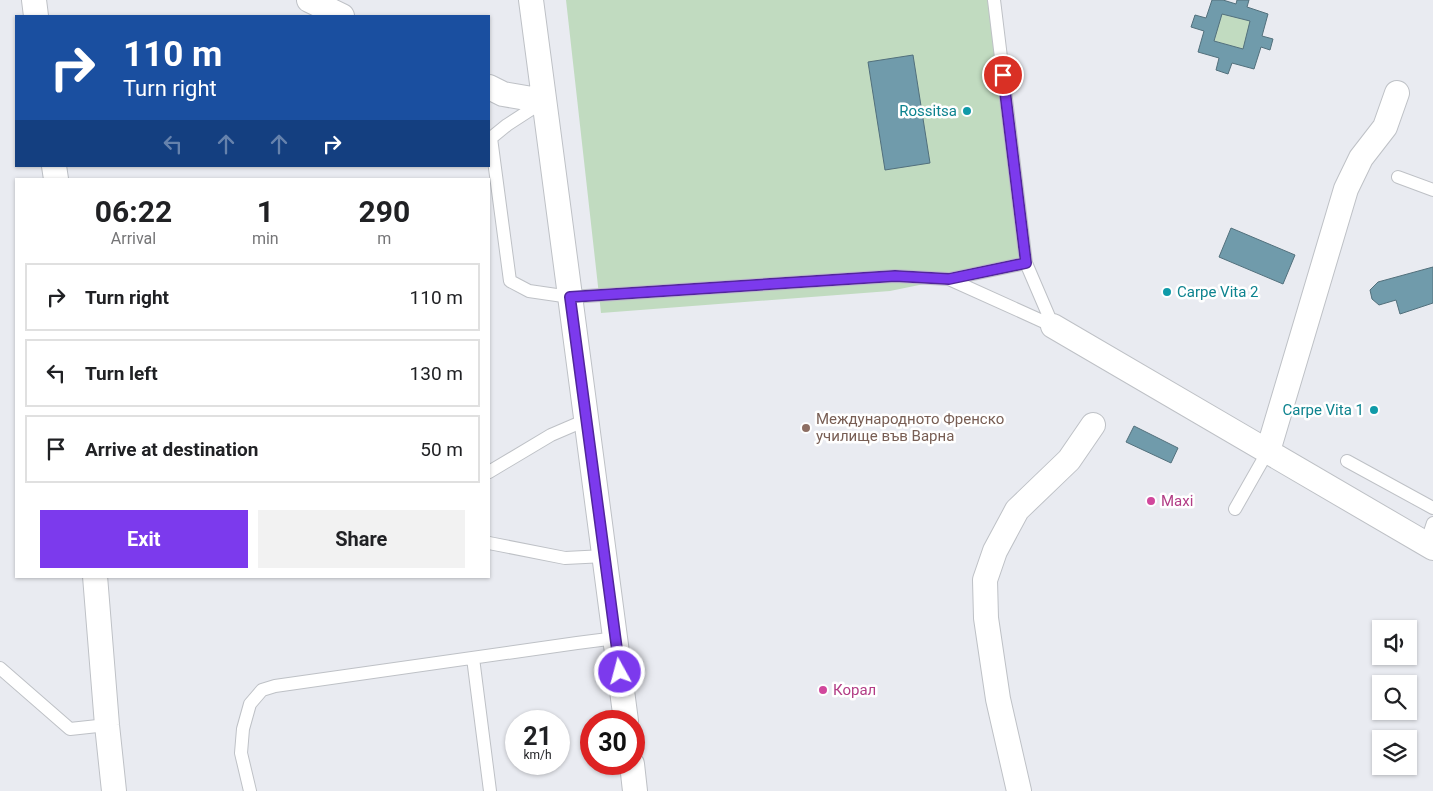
<!DOCTYPE html>
<html lang="en">
<head>
<meta charset="utf-8">
<style>
  body { margin:0; font-family:Roboto,sans-serif; background:#f2f2f2; color:#202124; height:100vh; display:flex; flex-direction:column; font-size:19px; white-space:nowrap }
  * { box-sizing:border-box; margin:0 }
  p { font-size:16px; color:#757577 }
  .icon { flex:none; width:28px; height:28px; fill:none; stroke:currentColor; stroke-width:2; stroke-linecap:round; stroke-linejoin:round }
  .map { position:relative; flex:1; overflow:hidden }
  .side { position:absolute; left:15px; top:178px; width:475px; height:400px; display:flex; flex-direction:column; background:#fff; border-radius:0px; box-shadow:0 1px 4px #0004 }
  .side>* { flex:none }
  .guide { position:absolute; left:15px; top:15px; width:475px; height:152px; border-radius:0px; box-shadow:0 1px 4px #0004; background:#1a4fa0; color:#fff; overflow:hidden }
  .fabs { position:absolute; left:1372px; top:620px; display:grid; gap:10px }
  .fabs a { display:grid; place-items:center; width:45px; height:45px; border-radius:0px; background:#fff; box-shadow:0 1px 4px #0004; font-size:25px }
  .speed { position:absolute; left:505px; top:710px; display:flex; gap:10px; font-size:25px; font-weight:700; text-align:center }
  .speed>* { display:grid; place-content:center; width:65px; height:65px; border-radius:50%; background:#fff; box-shadow:0 1px 4px #0004; line-height:1 }
  .speed small { font-size:12px; font-weight:400 }
  .speed .limit { border:8px solid #d22; background:#fff; color:#111 }
  .pin { position:absolute; display:grid; place-items:center; width:42px; height:42px; color:#fff; margin:-21px; border:2px solid #fff; border-radius:50%; box-shadow:0 1px 5px #0007 }
  .me { position:absolute; width:55px; margin:-28px; rotate:353deg; stroke-linejoin:round; filter:drop-shadow(0 0 4px #0008) }
  .turn { display:flex; align-items:center; gap:18px; height:105px; padding:0 25px; font-size:22px }
  .turn .icon { width:65px; height:65px; stroke-width:2.5 }
  .turn b { display:block; font-size:35px; line-height:42px }
  .lanes { display:flex; align-items:center; height:48px; padding:0 25px; background:#0003; justify-content:center; gap:25px; direction:ltr }
  .lanes .off { opacity:.35 }
  .eta { display:flex; justify-content:space-evenly; align-items:center; height:85px; text-align:center }
  .eta b { font-size:30px; font-weight:700; line-height:35px }
  .cta { display:flex; gap:10px; margin-top:auto; padding:10px 25px }
  .cta a { flex:1; height:58px; border-radius:0px; background:#7c3aed; color:#fff; font-size:20px; font-weight:700; line-height:58px; text-align:center }
  .cta a+a { background:#f2f2f2; color:#202124 }
  ul { padding:0; list-style:none }
  li { display:flex; align-items:center; gap:15px; height:68px; margin:0 10px 8px; padding:0 15px; border:2px solid #e0e0e0; border-radius:0px }
  li div { flex:1 }
  li b { display:block; font-size:19px }
  li em { font-style:normal }
  .map>svg:first-child { display:block }
  .green { fill:#c1dbc0 }
  .water { fill:#709bab; stroke:#52707c; fill-rule:evenodd }
  .lines { fill:none; stroke-linecap:round; stroke-linejoin:round }
  .lane-casing { stroke:#bec1c6; stroke-width:14 }
  .street-casing { stroke:#bec1c6; stroke-width:26 }
  .lane { stroke:#fff; stroke-width:12 }
  .street { stroke:#fff; stroke-width:24 }
  .route-casing { stroke:#51269a; stroke-width:12 }
  .route { stroke:#7c3aed; stroke-width:9 }
  .culture-dot { fill:#0f9aa8; stroke:#fff; stroke-width:2 }
  .education-dot { fill:#8d6e63; stroke:#fff; stroke-width:2 }
  .hotel-dot { fill:#d1479c; stroke:#fff; stroke-width:2 }
  .labels { text-anchor:middle; dominant-baseline:central; stroke-width:5; stroke-linejoin:round; paint-order:stroke }
  .culture-label { font-size:15px; fill:#0d838f; stroke:#fff; text-anchor:end }
  .education-label { font-size:15px; fill:#785e54; stroke:#fff; text-anchor:start }
  .hotel-label { font-size:15px; fill:#b23c85; stroke:#fff; text-anchor:start }
</style>
</head>
<body>
<div class="map">
<svg width="1433" height="791" viewBox="0 0 1433 791">
  <rect width="100%" height="100%" fill="#e9ebf1"/>
  <path class="green" d="M566 0H994L1026 263 890 291 601 313Z
    M1221 13 1251 21 1243 49 1214 41Z"/>
  <path class="water" d="M1212 0H1223L1236 4 1237 0H1249L1247 7 1268 14 1262 36 1273 39 1270 50 1261 47 1254 69 1232 63 1228 74 1216 70 1219 58 1198 52 1204 31 1191 27 1195 15 1206 18ZM1222 14 1250 21 1243 49 1214 41Z
    M913 55 930 163 885 170 868 62Z
    M1231 228 1295 255 1283 284 1219 257Z
    M1433 267V303L1400 314 1396 300 1379 305 1372 299 1370 290 1378 282Z
    M1134 426 1178 448 1171 463 1126 442Z"/>
  <g class="lines">
    <g class="lane-casing">
      <path id="lane" d="M994 0 1026 263 1053 326
        M544 101 507 125 491 138 510 281 529 291 570 297 895 276 949 279 1053 326
        M1398 177 1433 190
        M949 279 1026 263
        M1347 461 1433 508
        M489 472 551 435 586 420
        M1235 509 1268 451
        M489 543 565 558 605 556
        M1426 544 1433 523
        M473 658 490 791
        M0 668 70 729 107 725
        M250 791 241 753 243 729 250 704 262 690 275 686 577 643 616 638"/>
    </g>
    <g class="street-casing">
      <path id="street" d="M34 0 36 16
        M309 0 342 16
        M531 0 626 721
        M489 87 503 94 544 101
        M54 166 56 179
        M1053 326 1433 548
        M1268 451 1346 189 1361 158 1385 127 1397 93
        M95 576 107 725 114 791
        M632 764 635 791
        M1019 791 998 699 986 618 985 580 995 551 1017 510 1069 460 1093 425"/>
    </g>
    <use href="#lane" class="lane"/>
    <use href="#street" class="street"/>
  </g>
  <g class="lines">
    <g class="route-casing">
      <path id="route" d="M620 672 570 297 895 276 949 279 1026 263 1003 75"/>
    </g>
    <use href="#route" class="route"/>
  </g>
  <g class="culture-dot">
    <circle cx="967" cy="111" r="5"/>
    <circle cx="1167" cy="292" r="5"/>
    <circle cx="1374" cy="410" r="5"/>
  </g>
  <circle class="education-dot" cx="806" cy="428" r="5"/>
  <g class="hotel-dot">
    <circle cx="1151" cy="501" r="5"/>
    <circle cx="823" cy="690" r="5"/>
  </g>
  <g class="labels">
    <g class="culture-label">
      <text x="957" y="111">Rossitsa</text>
      <text x="1177" y="292" text-anchor="start">Carpe Vita 2</text>
      <text x="1364" y="410">Carpe Vita 1</text>
    </g>
    <g class="education-label">
      <text x="816" y="419">Международното Френско<tspan x="816" dy="17">училище във Варна</tspan></text>
    </g>
    <g class="hotel-label">
      <text x="1161" y="501">Maxi</text>
      <text x="833" y="690">Корал</text>
    </g>
  </g>
</svg>
<div class="fabs">
<a><svg class="icon" aria-label="sound" viewBox="0 0 24 24"><path d="M4 9h4l5-4v14l-5-4H4zM17 9q2 3 0 6"/></svg></a>
<a><svg class="icon" aria-label="search" viewBox="0 0 24 24"><circle cx="10" cy="10" r="6"/><path d="M15 15l6 6"/></svg></a>
<a><svg class="icon" aria-label="layers" viewBox="0 0 24 24"><path d="M12 4l9 5-9 5-9-5zM3 14l9 5 9-5"/></svg></a>
</div>
<div class="speed"><div>21<small>km/h</small></div><div class="limit">30</div></div>
<div class="pin" style="left:1003px;top:75px;background:#d93025"><svg class="icon" aria-label="arrive" viewBox="0 0 24 24"><path d="M6 21V4h12l-3 4 3 4H6"/></svg></div>
<svg class="me" style="left:620px;top:672px" viewBox="-20 -20 40 40"><circle r="17" fill="#7c3aed" stroke="#fff" stroke-width="3"/><path d="M0-11L8 9 0 5-8 9z" fill="#fff"/></svg>
<div class="guide">
<div class="turn"><svg class="icon" aria-label="right" viewBox="0 0 24 24"><path d="M7 20v-9h11M14 6l5 5-5 5"/></svg><div><b>110 m</b>Turn right</div></div>
<div class="lanes"><svg class="icon off" aria-label="left" viewBox="0 0 24 24"><path d="M17 20v-9H6M10 6l-5 5 5 5"/></svg><svg class="icon off" aria-label="ahead" viewBox="0 0 24 24"><path d="M12 20V5M6 11l6-6 6 6"/></svg><svg class="icon off" aria-label="ahead" viewBox="0 0 24 24"><path d="M12 20V5M6 11l6-6 6 6"/></svg><svg class="icon" aria-label="right" viewBox="0 0 24 24"><path d="M7 20v-9h11M14 6l5 5-5 5"/></svg></div>
</div>
<section class="side">
<div class="eta">
<div><b>06:22</b><p>Arrival</p></div>
<div><b>1</b><p>min</p></div>
<div><b>290</b><p>m</p></div>
</div>
<ul>
<li><svg class="icon" aria-label="right" viewBox="0 0 24 24"><path d="M7 20v-9h11M14 6l5 5-5 5"/></svg><div><b>Turn right</b></div><em>110 m</em></li>
<li><svg class="icon" aria-label="left" viewBox="0 0 24 24"><path d="M17 20v-9H6M10 6l-5 5 5 5"/></svg><div><b>Turn left</b></div><em>130 m</em></li>
<li><svg class="icon" aria-label="arrive" viewBox="0 0 24 24"><path d="M6 21V4h12l-3 4 3 4H6"/></svg><div><b>Arrive at destination</b></div><em>50 m</em></li>
</ul>
<div class="cta"><a>Exit</a><a>Share</a></div>
</section>
</div>
</body>
</html>
